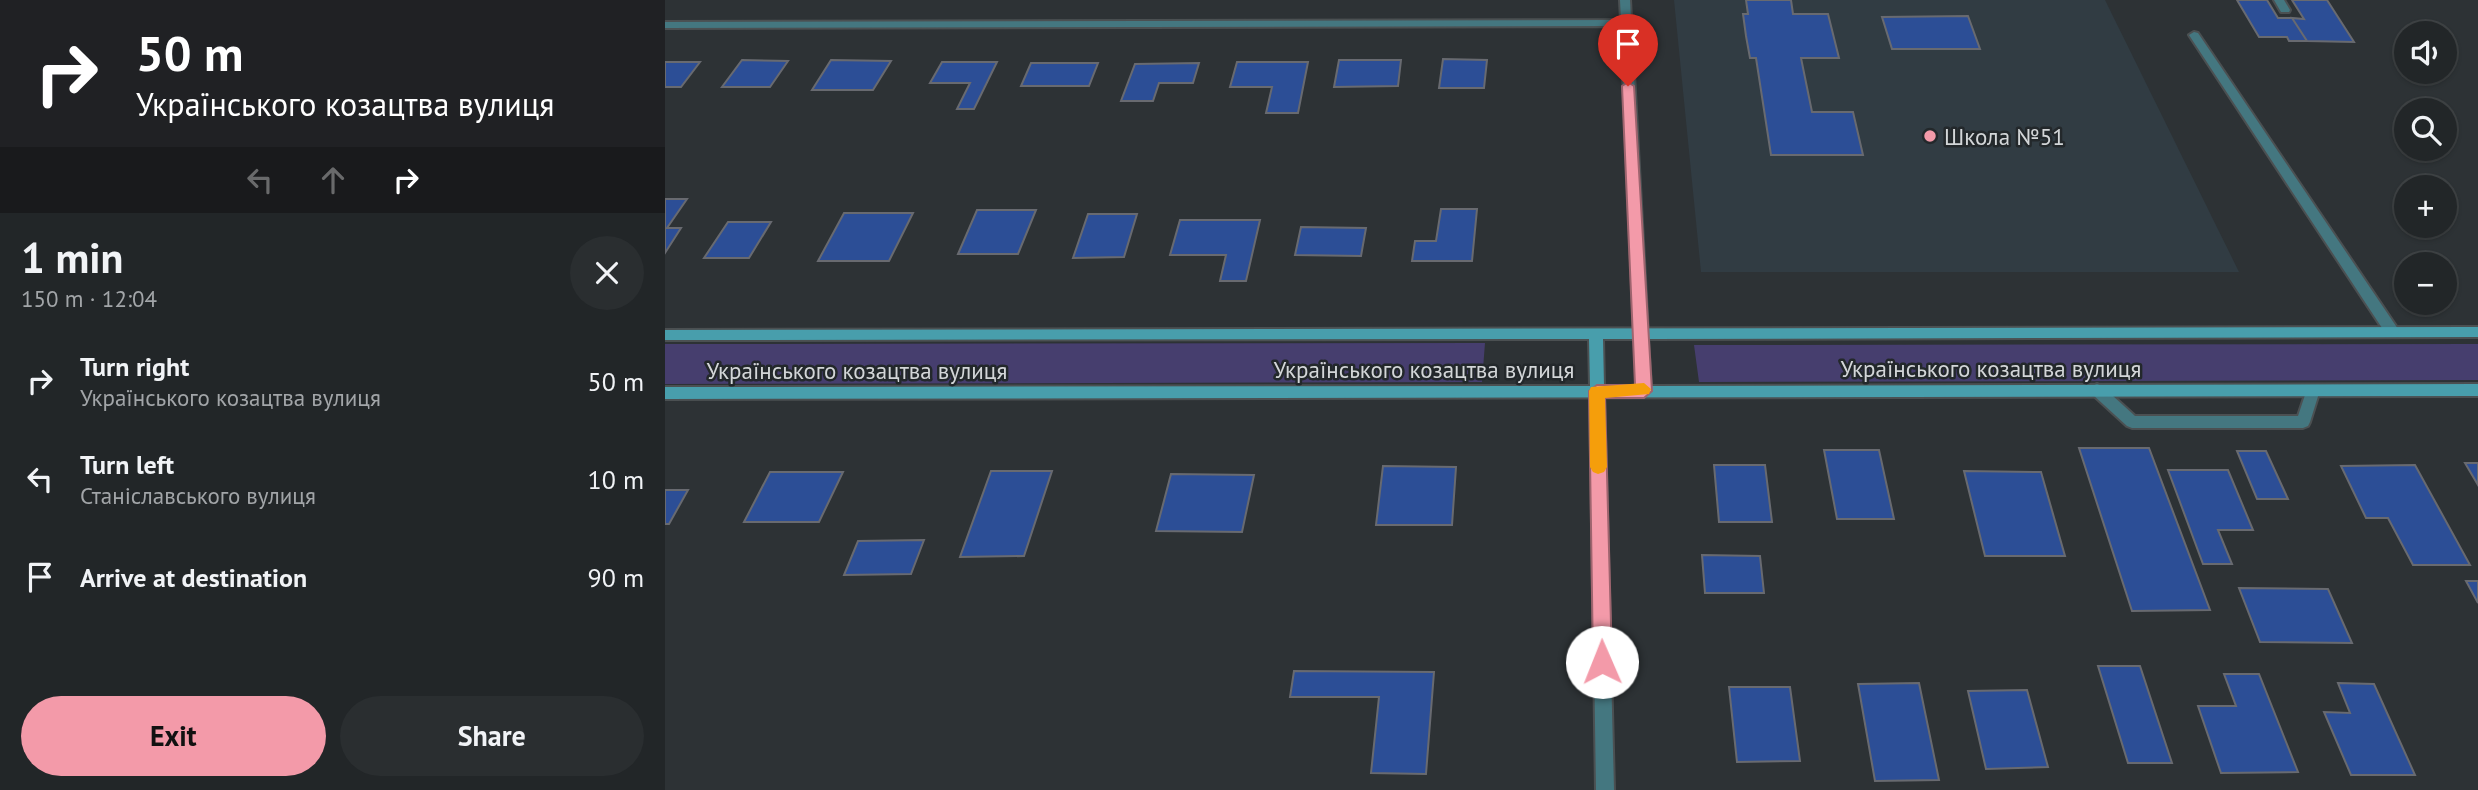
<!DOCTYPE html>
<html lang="en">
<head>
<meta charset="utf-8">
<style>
  body { margin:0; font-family:"PT Sans",sans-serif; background:#2a2e30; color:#f1f3f6; height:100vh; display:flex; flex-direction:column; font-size:26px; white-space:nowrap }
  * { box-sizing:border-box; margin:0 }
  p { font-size:23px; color:#a2a5a8 }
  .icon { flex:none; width:38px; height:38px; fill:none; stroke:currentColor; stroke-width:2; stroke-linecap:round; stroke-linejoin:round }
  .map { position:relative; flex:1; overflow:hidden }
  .side { display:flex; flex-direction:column; background:#222628; width:665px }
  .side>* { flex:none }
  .banner { background:#202124; color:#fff; overflow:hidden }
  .tools { position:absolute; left:1729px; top:21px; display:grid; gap:14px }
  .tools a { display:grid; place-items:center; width:63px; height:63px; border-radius:50%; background:#222628; box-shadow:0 2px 5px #0004,0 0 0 2px #3f4345; font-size:35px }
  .pin { position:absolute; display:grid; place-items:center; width:60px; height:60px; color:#fff; margin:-72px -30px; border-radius:50% 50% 50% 0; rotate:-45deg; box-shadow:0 0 7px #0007 }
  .pin .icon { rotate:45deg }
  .me { position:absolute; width:77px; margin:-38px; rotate:359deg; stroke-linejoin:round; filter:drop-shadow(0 0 5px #0008) }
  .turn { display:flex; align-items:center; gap:24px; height:147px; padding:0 21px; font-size:32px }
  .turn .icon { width:91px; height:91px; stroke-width:2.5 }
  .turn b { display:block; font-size:49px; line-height:60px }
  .lanes { display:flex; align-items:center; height:66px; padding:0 21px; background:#0003; justify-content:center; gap:35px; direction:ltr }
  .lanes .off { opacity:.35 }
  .round { display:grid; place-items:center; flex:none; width:74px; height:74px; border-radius:37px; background:#2a2e30 }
  .overview { display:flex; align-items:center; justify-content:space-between; height:119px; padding:0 21px }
  h1 { font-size:42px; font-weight:700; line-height:52px }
  .primary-button { display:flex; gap:14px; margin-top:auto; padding:14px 21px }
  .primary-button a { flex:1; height:80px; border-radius:42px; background:#f39aa9; color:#111; font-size:28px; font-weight:700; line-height:80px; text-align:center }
  .primary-button a+a { background:#2a2e30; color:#f1f3f6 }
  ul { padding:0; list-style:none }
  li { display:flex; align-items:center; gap:21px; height:98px; padding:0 21px }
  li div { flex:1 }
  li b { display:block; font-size:26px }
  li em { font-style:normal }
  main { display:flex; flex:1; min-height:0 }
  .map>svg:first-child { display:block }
  .built { fill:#313c43 }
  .green { fill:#463e6e }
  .building { fill:#2c4e96; stroke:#686a70; stroke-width:2 }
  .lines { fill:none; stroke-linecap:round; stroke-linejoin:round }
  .lane-casing { stroke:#4b5052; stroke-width:4 }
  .street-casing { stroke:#4b5052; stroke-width:4 }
  .secondary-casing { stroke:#4b5052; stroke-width:4 }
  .lane { fill:#447780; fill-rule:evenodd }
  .street { fill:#447780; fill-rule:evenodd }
  .secondary { fill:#489eac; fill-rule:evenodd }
  .route { fill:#f39aa9; stroke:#9e646e; stroke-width:2 }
  .slow { fill:#f59e0b }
  .poi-dot { fill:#f39aa9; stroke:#23282b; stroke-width:2.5 }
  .labels { text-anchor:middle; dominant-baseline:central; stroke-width:5; stroke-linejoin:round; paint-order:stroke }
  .poi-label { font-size:23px; fill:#d3d6d8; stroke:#23282b; text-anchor:start }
  .street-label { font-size:23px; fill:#d3d6d8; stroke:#23282b }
</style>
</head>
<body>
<main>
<section class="side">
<div class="banner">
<div class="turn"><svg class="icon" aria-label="right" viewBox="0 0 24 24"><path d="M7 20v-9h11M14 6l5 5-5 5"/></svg><div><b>50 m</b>Українського козацтва вулиця</div></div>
<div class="lanes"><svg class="icon off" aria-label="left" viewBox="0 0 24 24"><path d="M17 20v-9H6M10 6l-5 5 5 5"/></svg><svg class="icon off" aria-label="ahead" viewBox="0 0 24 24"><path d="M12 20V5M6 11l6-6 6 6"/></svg><svg class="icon" aria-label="right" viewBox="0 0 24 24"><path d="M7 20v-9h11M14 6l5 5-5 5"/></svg></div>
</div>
<div class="overview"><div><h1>1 min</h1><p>150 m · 12:04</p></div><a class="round"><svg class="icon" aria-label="close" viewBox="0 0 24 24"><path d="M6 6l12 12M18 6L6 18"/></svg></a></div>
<ul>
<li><svg class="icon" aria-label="right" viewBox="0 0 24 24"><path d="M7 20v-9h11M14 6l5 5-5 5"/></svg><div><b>Turn right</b><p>Українського козацтва вулиця</p></div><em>50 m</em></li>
<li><svg class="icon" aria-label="left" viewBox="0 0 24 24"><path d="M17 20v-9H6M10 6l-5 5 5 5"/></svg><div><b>Turn left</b><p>Станіславського вулиця</p></div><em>10 m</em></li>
<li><svg class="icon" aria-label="arrive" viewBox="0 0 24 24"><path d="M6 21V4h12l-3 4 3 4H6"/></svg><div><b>Arrive at destination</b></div><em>90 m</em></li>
</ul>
<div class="primary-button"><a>Exit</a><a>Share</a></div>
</section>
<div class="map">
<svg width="1813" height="790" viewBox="0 0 1813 790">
  <rect width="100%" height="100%" fill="#2d3235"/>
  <path class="built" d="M1009 0H1440L1574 272H1036Z"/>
  <path class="green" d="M820 343 817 382 0 384V344Z
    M1813 344V380L1034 382 1029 345Z"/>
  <path class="building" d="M1081 0H1126L1128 14H1163L1174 58H1136L1147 112H1188L1198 155H1106L1091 58H1085L1081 36 1078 14H1083Z
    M1572 0H1602L1613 18H1627L1642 41H1624L1622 37H1594Z
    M1627 0H1662L1689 42 1642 41 1627 18 1639 19Z
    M1303 16 1315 49H1227L1217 17Z
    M778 59 822 60 819 88H774Z
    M77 60 123 61 105 87H57Z
    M166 60 226 61 208 90H147Z
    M674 60H736L733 86 669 87Z
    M0 62H35L16 87H0Z
    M277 62H332L309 109H292L305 83H265Z
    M572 62H643L633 113H601L607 87H565Z
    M366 63H433L424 86H356Z
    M534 63 528 83H494L488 101H456L470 64Z
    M0 199H22L2 228H16L0 253Z
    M776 209H812L807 261H747L750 241H771Z
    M312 210H371L353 254H293Z
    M179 213H248L224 261H153Z
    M423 214H472L459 257 408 258Z
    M515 220H595L581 281H555L561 255H505Z
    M63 222H106L84 258H39Z
    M636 227 701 228 696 256 630 255Z
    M1414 448H1484L1545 610 1467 611Z
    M1159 450H1214L1229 519H1172Z
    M1572 451H1601L1623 499H1592Z
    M1800 463H1813V485Z
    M1049 465H1100L1107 522H1054Z
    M1750 465 1805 565H1748L1723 518H1701L1676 466Z
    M718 466 791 467 787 525H711Z
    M1503 470H1563L1588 530H1553L1567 564H1538Z
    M326 471H387L359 556 295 557Z
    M1299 471 1376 472 1400 556H1320Z
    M105 472H178L154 522H79Z
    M506 474 589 475 577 532 491 531Z
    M0 490H23L4 524H0Z
    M259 540 246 574 179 575 193 541Z
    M1037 555 1095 556 1099 593H1040Z
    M1801 581H1813V603Z
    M1574 588 1663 589 1687 643 1595 642Z
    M1433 666H1475L1507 763H1463Z
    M629 671 769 672 761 774 706 773 714 697H625Z
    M1559 674H1594L1633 772 1556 773 1533 706H1571Z
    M1254 683 1274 780 1210 781 1193 684Z
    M1673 683 1709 684 1750 775H1686L1659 712 1685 713Z
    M1064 687H1125L1135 761 1072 762Z
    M1362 690 1383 767 1321 769 1303 691Z"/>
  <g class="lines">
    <g class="lane-casing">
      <path id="lane" d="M1609 0H1619L1625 10 1624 12H1616Z
        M1529 32 1533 33 1733 329 1735 333 1733 337H1723L1524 35Z
        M1432 384 1437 386 1470 416H1633L1643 386H1653L1655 390 1645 422 1643 426 1638 428H1467L1462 426 1427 394 1425 390 1427 386Z"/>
    </g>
    <g class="street-casing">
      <path id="street" d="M955 0H965L983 334 976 339 969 334 956 26 0 28V22L956 20Z
        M932 385 937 387 939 391 949 790H931L925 391 927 387Z"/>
    </g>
    <g class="secondary-casing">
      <path id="secondary" d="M1813 327V337L983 339 986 386 1813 384V396L0 399V387L925 386 924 339 0 340V330ZM938 339H970L972 386H939Z"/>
    </g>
    <use href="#lane" class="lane"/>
    <use href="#street" class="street"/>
    <use href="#secondary" class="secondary"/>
  </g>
  <path class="route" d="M963 82 969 86 987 391 979 398H940L947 662 944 669 937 671 930 669 928 662 924 391 932 385H970L957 86Z"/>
  <path class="slow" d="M979 383 986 389 984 394 940 398 942 467 939 472 933 474 928 472 925 467 924 391 926 387Z"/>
  <circle class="poi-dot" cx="1265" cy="136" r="7"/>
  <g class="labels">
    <g class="poi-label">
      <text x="1279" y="136">Школа №51</text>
    </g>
    <g class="street-label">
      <text x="1326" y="368">Українського козацтва вулиця</text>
      <text x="759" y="369">Українського козацтва вулиця</text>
      <text x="192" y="370">Українського козацтва вулиця</text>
    </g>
  </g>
</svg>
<div class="tools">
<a><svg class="icon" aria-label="sound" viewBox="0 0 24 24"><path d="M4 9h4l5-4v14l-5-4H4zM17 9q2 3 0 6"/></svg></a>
<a><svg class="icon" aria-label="search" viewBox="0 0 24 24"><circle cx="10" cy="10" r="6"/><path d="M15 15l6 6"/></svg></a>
<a>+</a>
<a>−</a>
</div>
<div class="pin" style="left:963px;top:86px;background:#d93025"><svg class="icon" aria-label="arrive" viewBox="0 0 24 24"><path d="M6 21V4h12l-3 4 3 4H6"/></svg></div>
<svg class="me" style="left:937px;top:662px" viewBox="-20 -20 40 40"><circle r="19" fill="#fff"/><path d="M0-13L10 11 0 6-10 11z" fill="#f39aa9"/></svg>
</div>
</main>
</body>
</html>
